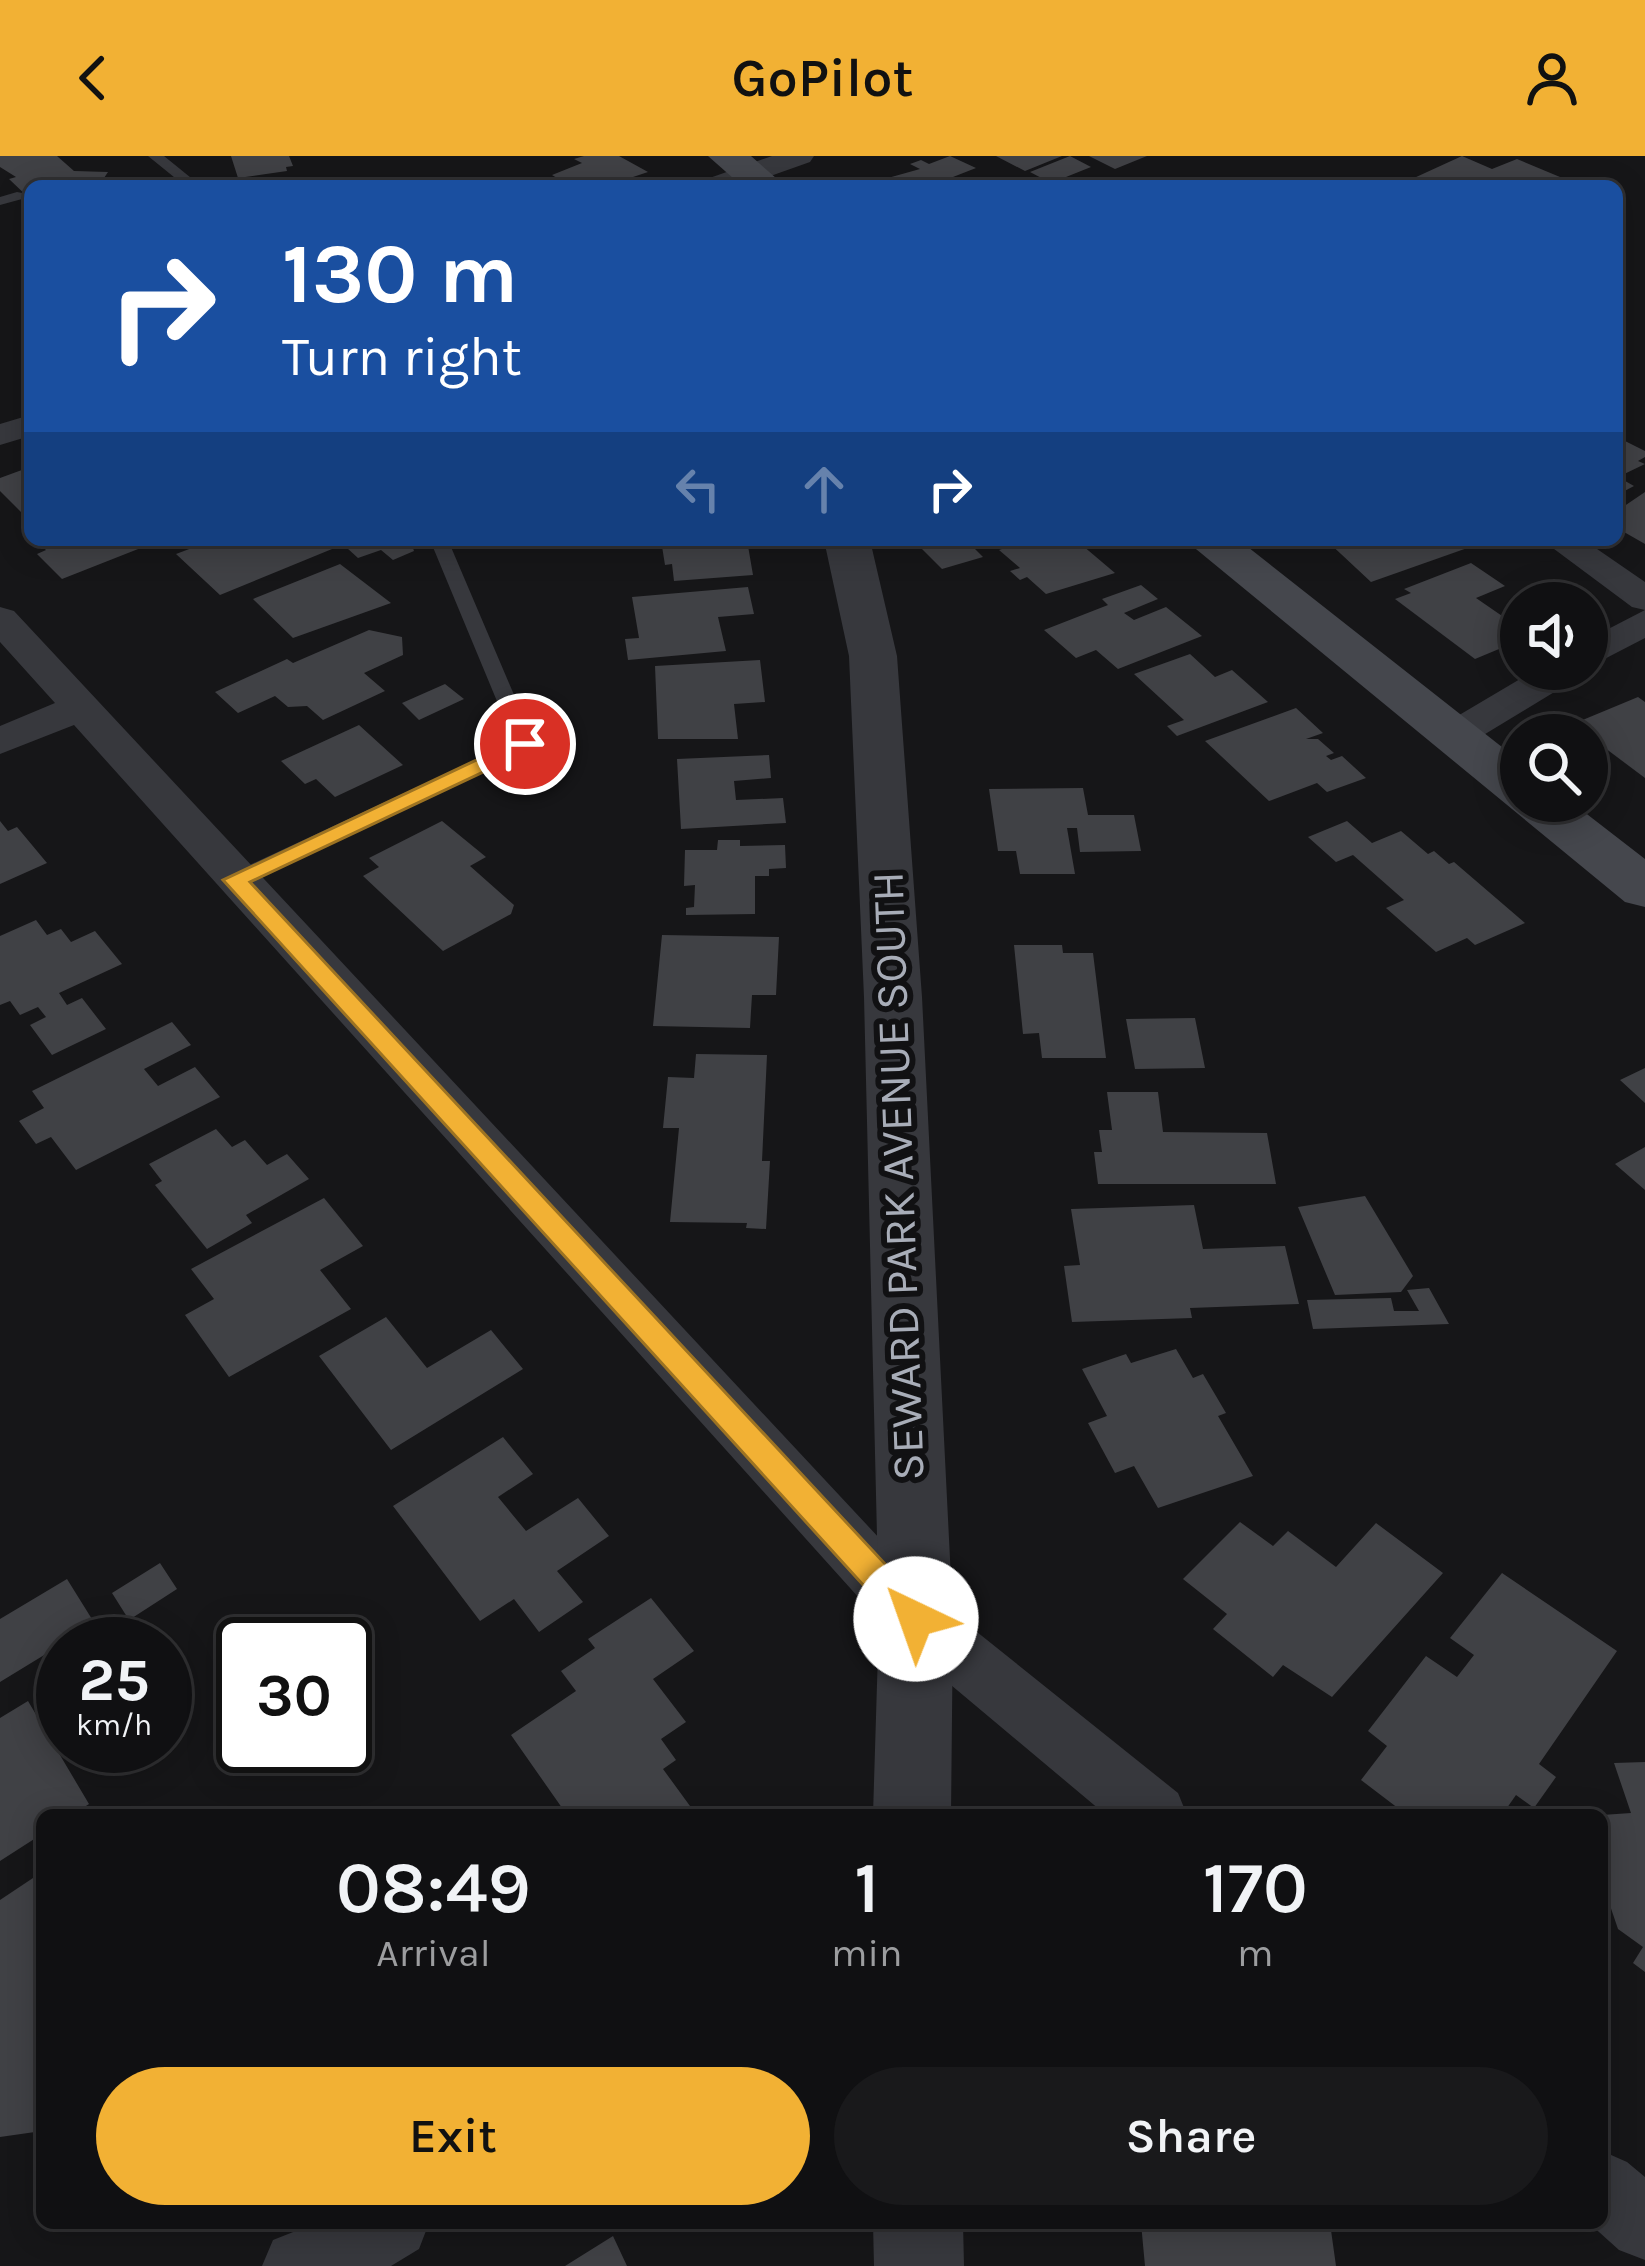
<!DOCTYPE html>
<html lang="en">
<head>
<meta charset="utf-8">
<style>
  body { margin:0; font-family:Karla,sans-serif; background:#19191b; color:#f1f3f6; height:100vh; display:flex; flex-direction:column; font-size:45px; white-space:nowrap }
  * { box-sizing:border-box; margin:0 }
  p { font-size:39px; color:#9c9d9f }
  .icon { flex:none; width:66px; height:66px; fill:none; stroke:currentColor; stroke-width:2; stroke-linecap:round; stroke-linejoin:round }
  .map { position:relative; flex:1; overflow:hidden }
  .panel { position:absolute; left:36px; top:1653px; width:1572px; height:420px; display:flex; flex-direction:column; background:#101012; border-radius:18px; box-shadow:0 6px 30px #0003,0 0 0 3px #303032 }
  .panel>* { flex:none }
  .guide { position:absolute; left:24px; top:24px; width:1599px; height:366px; border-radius:18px; box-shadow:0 6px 30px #0003,0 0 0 3px #303032; background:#1a4fa0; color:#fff; overflow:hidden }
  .fabs { position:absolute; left:1500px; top:426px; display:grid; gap:24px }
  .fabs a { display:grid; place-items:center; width:108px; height:108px; border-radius:50%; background:#101012; box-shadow:0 6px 30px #0003,0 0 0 3px #303032; font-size:60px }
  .speed { position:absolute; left:36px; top:1461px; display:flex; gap:24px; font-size:60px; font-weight:700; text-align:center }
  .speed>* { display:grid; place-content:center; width:156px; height:156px; border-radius:50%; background:#101012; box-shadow:0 6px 30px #0003,0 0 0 3px #303032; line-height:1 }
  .speed small { font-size:30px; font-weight:400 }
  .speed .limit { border:6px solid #111; border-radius:18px; background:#fff; color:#111 }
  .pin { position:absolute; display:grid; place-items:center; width:102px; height:102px; color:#fff; margin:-51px; border:6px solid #fff; border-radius:50%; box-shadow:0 3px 12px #0007 }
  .me { position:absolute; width:132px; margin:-66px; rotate:318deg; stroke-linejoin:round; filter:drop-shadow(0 0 9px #0008) }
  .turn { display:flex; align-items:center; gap:42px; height:252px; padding:0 60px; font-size:54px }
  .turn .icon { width:156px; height:156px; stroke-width:2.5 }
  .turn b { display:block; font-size:84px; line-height:102px }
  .lanes { display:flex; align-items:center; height:114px; padding:0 60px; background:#0003; justify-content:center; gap:60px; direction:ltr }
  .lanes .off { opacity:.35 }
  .eta { display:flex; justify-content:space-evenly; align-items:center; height:204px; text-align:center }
  .eta b { font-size:72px; font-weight:600; line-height:84px }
  .action { display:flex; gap:24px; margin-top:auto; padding:24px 60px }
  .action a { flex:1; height:138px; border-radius:72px; background:#f2b134; color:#111; font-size:48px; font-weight:600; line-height:138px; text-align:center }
  .action a+a { background:#19191b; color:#f1f3f6 }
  header { display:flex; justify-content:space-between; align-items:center; height:156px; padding:0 60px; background:#f2b134; color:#111; font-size:54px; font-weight:600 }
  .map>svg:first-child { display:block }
  .building { fill:#404145 }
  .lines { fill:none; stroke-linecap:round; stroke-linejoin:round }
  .service { fill:#37383d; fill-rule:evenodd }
  .minor { fill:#37383d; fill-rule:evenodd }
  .tertiary { fill:#37383d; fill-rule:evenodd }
  .secondary { fill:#45474d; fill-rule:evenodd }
  .route { fill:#f2b134; stroke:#9d7322; stroke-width:3 }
  .labels { text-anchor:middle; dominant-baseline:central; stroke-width:12; stroke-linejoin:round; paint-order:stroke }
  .street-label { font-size:45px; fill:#a8adb8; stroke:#111113 }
</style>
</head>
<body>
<header><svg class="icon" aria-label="back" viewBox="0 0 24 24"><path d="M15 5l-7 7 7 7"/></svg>GoPilot<svg class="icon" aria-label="person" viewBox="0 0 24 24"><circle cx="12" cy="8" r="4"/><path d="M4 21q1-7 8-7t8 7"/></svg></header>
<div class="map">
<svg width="1645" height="2110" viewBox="0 0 1645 2110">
  <rect width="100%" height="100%" fill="#161618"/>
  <path class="building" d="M0 0H57L74 15 108 16 102 25 30 30V43L9 23 16 21 0 11Z
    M231 0H289L293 10 286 11 287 15 238 22Z
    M584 0H619L648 16 633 21 648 30H570L552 19 582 7 574 3Z
    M950 0 976 12 953 21 965 27H870L920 13 910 8 921 4 929 8Z
    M996 0H1062L1025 15Z
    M1070 0 1091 11 1051 27 1030 16Z
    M1089 0H1147L1115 13Z
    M1462 0 1492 13 1517 3 1560 21 1539 30H1436L1414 22Z
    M1617 281 1645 295V301L1638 305 1645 308 1618 321 1634 330 1617 339Z
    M30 311V354L22 357 0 335V322Z
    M1645 336V388L1617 372V355Z
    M36 384H161L62 423 37 398 46 394Z
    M213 384H354L220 439 176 398Z
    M368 384H410L414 395 393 404 381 394 358 402 347 392Z
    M661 384H747L753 419 674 425 672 408 665 409Z
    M948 384H966L983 401 942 413 921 392Z
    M1028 384H1076L1115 417 1046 438 1027 421 1020 424 1010 415 1020 412 999 394Z
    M1326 384H1464L1473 390 1371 426Z
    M1471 407 1505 430 1476 442 1521 473V481L1511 488 1475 503 1395 443 1411 437 1404 433Z
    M340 408 391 447 293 482 253 443Z
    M1141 429 1158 443 1124 457 1134 464 1166 451 1202 480 1118 513 1096 494 1076 502 1044 474 1108 449 1102 443Z
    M748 431 754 458 718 461 726 495 628 504 625 483 639 482 632 441Z
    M369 474 402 481 403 499 364 517 385 535 323 564 307 550 288 551 275 540 238 557 215 536 287 503 293 507Z
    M1190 498 1215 521 1232 514 1268 546 1177 580 1167 570 1184 564 1134 518Z
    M760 504 765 546 734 548 738 583H658L655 510Z
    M445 528 464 543 419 564 402 547Z
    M1638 541 1645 546V622L1573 568Z
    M1296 552 1323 577 1306 583H1318L1334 597 1326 600 1331 604 1342 600 1366 622 1327 636 1317 627 1269 645 1205 585Z
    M359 569 403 609 335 641 316 623 305 628 281 605Z
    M769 599 771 622 734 625 736 644 783 642 786 667 681 673 677 603Z
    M1083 632 1088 659H1134L1141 695 1080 696 1077 672H1067L1075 718H1020L1016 695H998L989 633Z
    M0 665 8 675 17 671 47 707 0 728Z
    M442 665 486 701 470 710 514 749 511 758 443 795 363 720 379 711 369 702Z
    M1347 665 1372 687 1401 675 1428 698 1434 695 1449 708 1454 706 1525 767 1475 789 1467 782 1436 796 1386 752 1404 744 1353 699 1336 706 1308 681Z
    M718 684H740V690L785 689 786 712 769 713V720H755V758L686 759V752L694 751 695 729 684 730 685 694H717Z
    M36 764 47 779 61 773 71 786 95 775 122 808 59 837 67 849 82 842 106 873 52 899 30 869 46 861 38 851 20 859 10 845 0 849V780Z
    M662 779 779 781 776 839H752L750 872 653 870Z
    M1014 789H1062L1063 797H1093L1106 902H1042L1039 877 1023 878Z
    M1195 862 1205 912 1135 913 1126 863Z
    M172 866 191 889 144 913 158 930 195 911 220 941 76 1014 51 981 36 988 19 965 44 952 32 935Z
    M696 898 767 899 762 1005H770L766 1073 746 1072 747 1067 670 1066 679 972H663L668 921 694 922Z
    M1645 912V947L1620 924Z
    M1107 936H1158L1163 976 1267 977 1276 1028H1098L1094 996H1102L1099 974H1112Z
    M216 973 232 991 245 984 267 1009 287 998 309 1023 246 1059 252 1067 207 1093 155 1029 162 1025 149 1008Z
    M1645 991V1034L1615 1008Z
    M1365 1040 1413 1120 1401 1136 1335 1139 1298 1051Z
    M324 1042 363 1090 320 1114 351 1153 229 1221 185 1159 214 1143 191 1113Z
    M1194 1049 1203 1093 1285 1090 1299 1148 1190 1152 1192 1162 1072 1166 1064 1110 1080 1109 1071 1053Z
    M1429 1132 1449 1168 1313 1173 1307 1144 1391 1142 1394 1155H1419L1407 1134Z
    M386 1161 427 1212 491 1174 523 1213 391 1294 319 1200Z
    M1176 1193 1193 1222 1203 1218 1226 1257 1218 1260 1253 1320 1158 1352 1134 1310 1115 1317 1088 1267 1107 1260 1082 1213 1126 1198 1131 1207Z
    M503 1281 533 1318 498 1341 526 1375 578 1342 609 1380 557 1415 583 1446 539 1476 514 1443 480 1465 393 1350Z
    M1240 1366 1273 1390 1288 1375 1336 1411 1376 1367 1443 1417 1332 1541 1283 1509 1273 1521 1213 1473 1227 1458 1183 1423Z
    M160 1407 177 1433 129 1464 112 1437Z
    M1502 1417 1617 1495 1539 1608 1556 1621 1534 1652 1516 1639 1502 1659H1440L1429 1651 1423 1659H1407L1361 1624 1387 1590 1368 1575 1426 1500 1457 1521 1474 1499 1450 1482Z
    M67 1423 95 1468 0 1526V1463Z
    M651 1442 694 1495 653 1523 686 1566 661 1583 676 1604 663 1613 690 1650 678 1659H567L511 1579 576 1535 561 1515 595 1492 588 1483Z
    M28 1545 89 1648 72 1659H42V1678L0 1705V1562Z
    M1645 1606V1816L1633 1807 1643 1791 1618 1773 1602 1726V1659L1631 1657 1614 1607Z
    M42 1716V1975L0 1981V1744Z
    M1141 2067H1330L1336 2110H1145Z
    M613 2080 627 2110H565Z"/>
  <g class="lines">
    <path class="service" d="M148 0H164L201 30H185Z
      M17 36 22 37V43L0 49V41Z
      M430 384H448L535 588 242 729H228L225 724 228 719 514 586Z"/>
    <path class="minor" d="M772 0H814L810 6 742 30H699L704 24Z
      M30 259V280L0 289V268Z
      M1542 384H1584L1645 426V454L1632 451Z
      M0 451 14 455 937 1444 1178 1637 1187 1659H1106L895 1482 74 569 0 598V570L55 547 0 486Z
      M1645 454V482L1587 512V484Z
      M1537 513H1585L1579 521 1467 589 1453 593 1439 589 1433 580 1439 571Z
      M1602 1995 1627 2006 1645 2021V2104L1619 2094 1589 2067H1602Z
      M316 2067H429L419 2093 391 2110H262L273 2084Z"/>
    <path class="tertiary" d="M824 384H870L897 500 922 841 953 1463 951 1659H873L879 1463 864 841 849 500Z
      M873 2067H963L964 2110H874Z"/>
    <path class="secondary" d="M708 0H751L785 30H742Z
      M1185 384H1239L1521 606V645H1570L1645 703V751L1625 746Z"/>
  </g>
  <path class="route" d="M525 581 532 583V593L250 726 927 1453 932 1463 927 1474 916 1478 904 1474 223 724Z"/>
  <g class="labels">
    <g class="street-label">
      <text transform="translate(898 1020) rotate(-92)">SEWARD PARK AVENUE SOUTH</text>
    </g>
  </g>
</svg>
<div class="fabs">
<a><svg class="icon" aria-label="sound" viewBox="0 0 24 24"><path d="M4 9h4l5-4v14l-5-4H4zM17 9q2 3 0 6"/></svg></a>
<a><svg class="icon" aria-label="search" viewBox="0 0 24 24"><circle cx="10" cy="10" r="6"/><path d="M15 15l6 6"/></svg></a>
</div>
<div class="speed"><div>25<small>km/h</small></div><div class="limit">30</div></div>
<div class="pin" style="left:525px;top:588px;background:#d93025"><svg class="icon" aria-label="arrive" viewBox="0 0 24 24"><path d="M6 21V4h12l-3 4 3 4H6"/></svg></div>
<svg class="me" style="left:916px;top:1463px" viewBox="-20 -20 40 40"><circle r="19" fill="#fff"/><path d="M0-13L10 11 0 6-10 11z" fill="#f2b134"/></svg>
<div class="guide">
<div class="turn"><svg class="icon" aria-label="right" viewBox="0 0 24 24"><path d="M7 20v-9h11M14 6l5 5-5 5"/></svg><div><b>130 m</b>Turn right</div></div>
<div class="lanes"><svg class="icon off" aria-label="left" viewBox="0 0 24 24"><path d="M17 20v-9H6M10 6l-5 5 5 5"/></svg><svg class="icon off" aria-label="ahead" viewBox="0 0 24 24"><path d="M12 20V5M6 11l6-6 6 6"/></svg><svg class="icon" aria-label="right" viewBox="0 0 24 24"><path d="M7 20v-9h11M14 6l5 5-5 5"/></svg></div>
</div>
<section class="panel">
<div class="eta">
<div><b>08:49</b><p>Arrival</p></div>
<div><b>1</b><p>min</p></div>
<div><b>170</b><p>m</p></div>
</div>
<div class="action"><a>Exit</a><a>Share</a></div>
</section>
</div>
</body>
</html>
